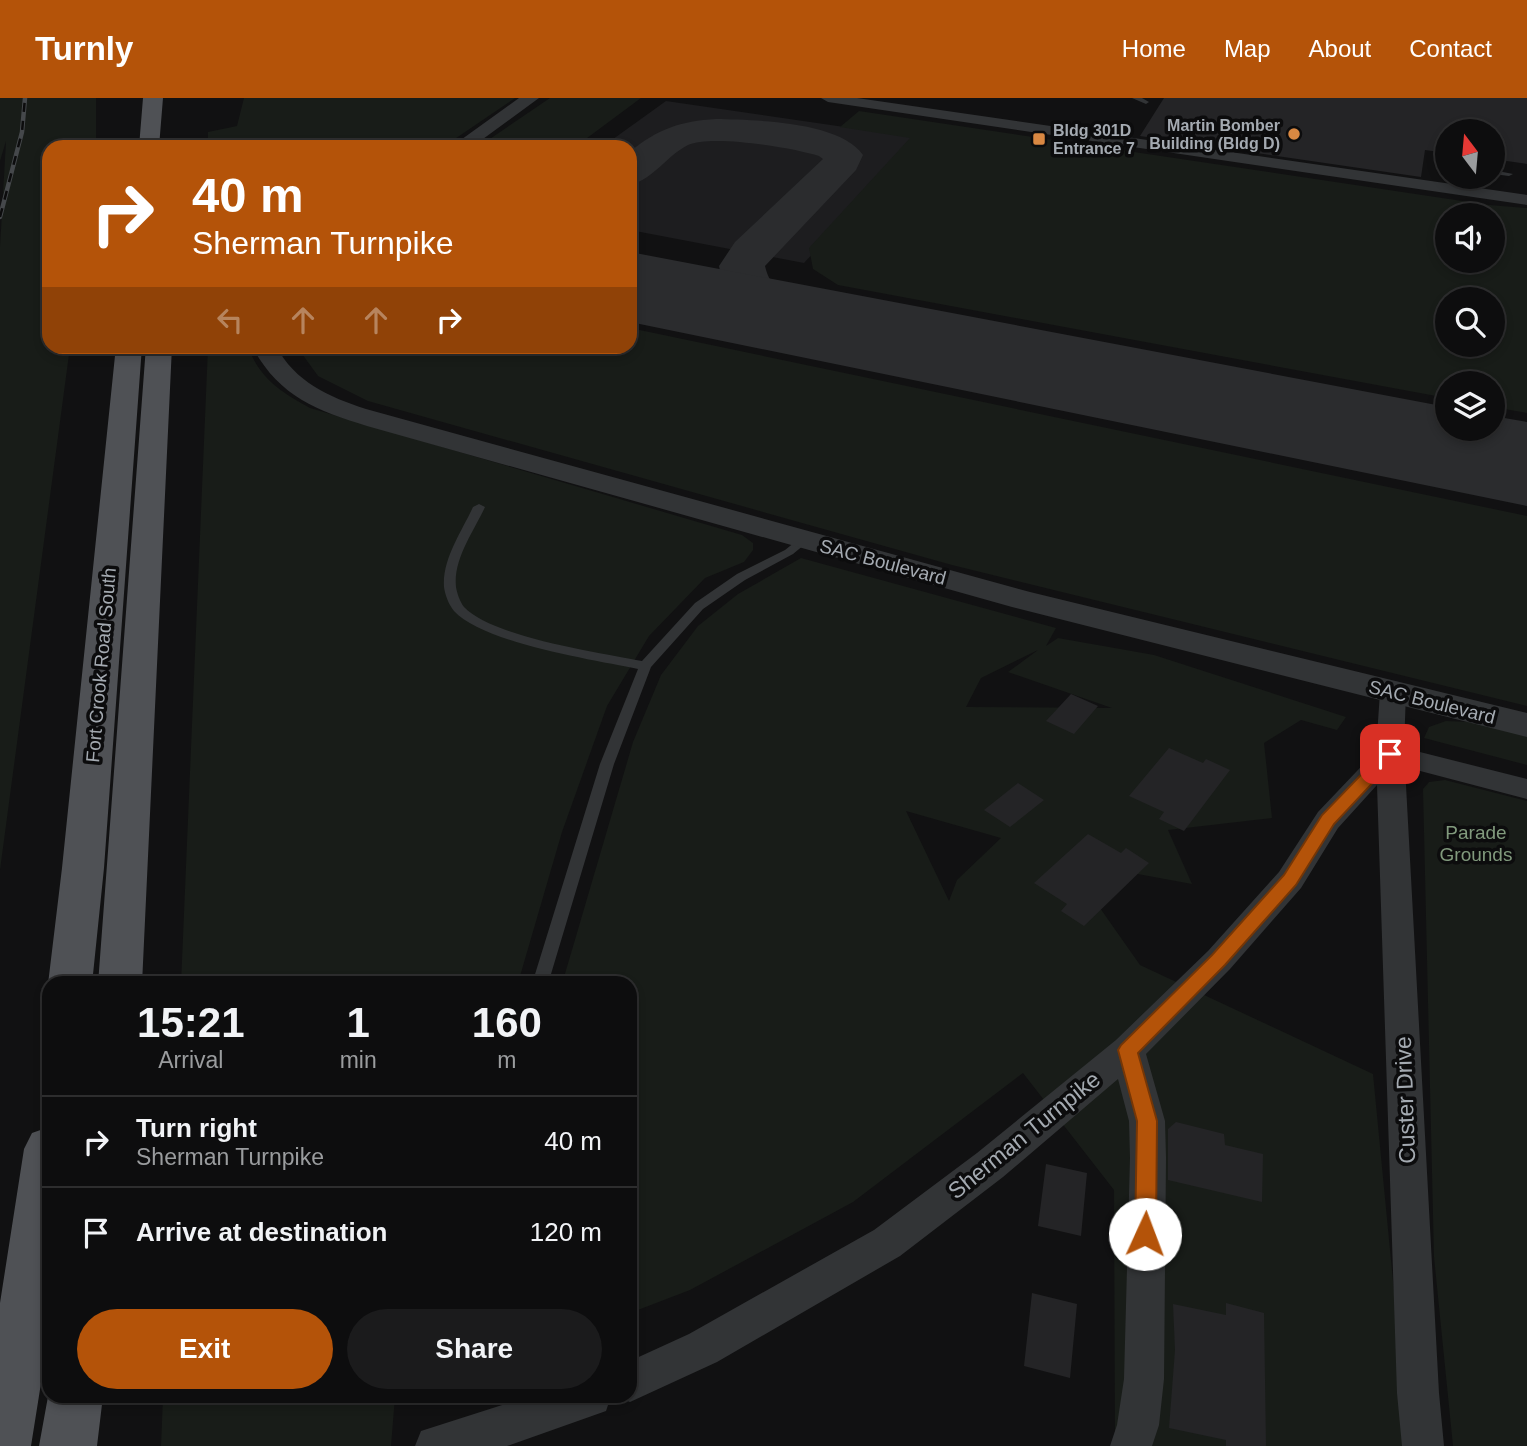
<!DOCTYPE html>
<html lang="en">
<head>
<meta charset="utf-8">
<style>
  body { margin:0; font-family:Helvetica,sans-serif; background:#1b1b1c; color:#f1f3f6; height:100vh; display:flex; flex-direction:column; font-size:26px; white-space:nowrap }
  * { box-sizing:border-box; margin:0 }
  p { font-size:23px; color:#9a9c9e }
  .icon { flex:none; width:38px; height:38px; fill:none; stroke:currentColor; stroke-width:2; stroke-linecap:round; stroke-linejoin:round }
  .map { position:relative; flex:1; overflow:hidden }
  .drawer { position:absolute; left:42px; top:878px; width:595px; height:427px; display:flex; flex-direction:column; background:#0d0d0e; border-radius:21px; box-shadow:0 4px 10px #0003,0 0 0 2px #2d2d2e }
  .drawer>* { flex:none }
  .hud { position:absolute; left:42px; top:42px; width:595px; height:214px; border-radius:21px; box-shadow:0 4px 10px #0003,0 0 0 2px #2d2d2e; background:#b45309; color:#fff; overflow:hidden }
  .needle { width:46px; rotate:344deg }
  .fabs { position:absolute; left:1435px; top:21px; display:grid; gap:14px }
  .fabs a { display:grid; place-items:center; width:70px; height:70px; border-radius:50%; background:#0d0d0e; box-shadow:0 4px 10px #0003,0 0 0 2px #2d2d2e; font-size:35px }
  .pin { position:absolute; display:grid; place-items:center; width:60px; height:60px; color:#fff; margin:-30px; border-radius:14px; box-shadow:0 4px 10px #0006 }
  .me { position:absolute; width:77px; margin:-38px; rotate:2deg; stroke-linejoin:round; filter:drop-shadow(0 0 5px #0008) }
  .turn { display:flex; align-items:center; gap:24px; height:147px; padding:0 35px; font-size:32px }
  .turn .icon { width:91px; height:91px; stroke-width:2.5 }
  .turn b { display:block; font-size:49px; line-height:60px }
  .lanes { display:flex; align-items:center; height:66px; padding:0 35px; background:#0003; justify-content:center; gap:35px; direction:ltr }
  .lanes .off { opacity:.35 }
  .eta { display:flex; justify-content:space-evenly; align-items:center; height:119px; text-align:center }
  .eta b { font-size:42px; font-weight:600; line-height:49px }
  .primary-button { display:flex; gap:14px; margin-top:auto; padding:14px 35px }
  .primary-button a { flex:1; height:80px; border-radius:42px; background:#b45309; color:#fff; font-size:28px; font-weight:600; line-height:80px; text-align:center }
  .primary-button a+a { background:#1b1b1c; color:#f1f3f6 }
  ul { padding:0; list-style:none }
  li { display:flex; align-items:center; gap:21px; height:91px; padding:0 35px; border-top:2px solid #2d2d2e }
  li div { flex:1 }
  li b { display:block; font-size:26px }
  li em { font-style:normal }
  header { display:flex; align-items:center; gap:42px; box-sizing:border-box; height:98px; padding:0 35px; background:#b45309; color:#fff }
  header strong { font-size:33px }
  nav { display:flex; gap:38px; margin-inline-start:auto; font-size:24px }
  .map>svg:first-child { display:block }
  .built { fill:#1d1d1f }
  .green { fill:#181c18; fill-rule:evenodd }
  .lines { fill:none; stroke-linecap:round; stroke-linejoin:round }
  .taxiway { fill:#2b2c2e; fill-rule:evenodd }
  .runway { fill:#2b2c2e; fill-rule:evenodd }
  .building { fill:#242426 }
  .service { fill:#323436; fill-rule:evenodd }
  .minor { fill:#323436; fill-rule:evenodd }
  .tertiary { fill:#323436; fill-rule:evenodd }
  .primary { fill:#4f5155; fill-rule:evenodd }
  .rail-casing { stroke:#45484b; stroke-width:4.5 }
  .rail { stroke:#0c0c0d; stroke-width:2.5; stroke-dasharray:9; stroke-linecap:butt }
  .route { fill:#b45309; stroke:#753606; stroke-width:2 }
  .poi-dot { fill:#d98842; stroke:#0c0c0d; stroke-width:2.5 }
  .labels { text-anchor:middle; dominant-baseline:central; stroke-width:7; stroke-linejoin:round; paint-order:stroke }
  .far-poi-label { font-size:16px; font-weight:bold; fill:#a4aab1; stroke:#0c0c0d; text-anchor:end }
  .street-label { font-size:19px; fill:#a4aab1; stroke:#0c0c0d }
  .park-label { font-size:19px; fill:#819a7d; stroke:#0c0c0d }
  .near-street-label { font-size:23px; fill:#a4aab1; stroke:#0c0c0d }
</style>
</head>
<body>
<header>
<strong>Turnly</strong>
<nav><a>Home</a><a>Map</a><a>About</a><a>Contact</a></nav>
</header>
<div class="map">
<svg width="1527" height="1348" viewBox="0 0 1527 1348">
  <rect width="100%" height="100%" fill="#111112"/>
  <path class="built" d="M666 3 920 40 804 165 630 132V49H602Z"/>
  <path class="green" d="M0 0H96V49H49V248L70 249 0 772V149L6 43 0 63Z
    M244 0H515L443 49H208V34L237 28Z
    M550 0H641L575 49H478Z
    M859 13 1489 107 1527 110V315L1493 309V285H1447V300L838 187 813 171 809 150 910 40 840 29ZM1447 117H1493V163H1447ZM1447 201H1493V247H1447Z
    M630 230 1527 418V608L952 467 368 303 318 278 297 249 630 248Z
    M208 249H248C261 282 280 293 310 310L742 437 753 445V452L744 464 705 480 649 538 607 608 562 734 518 885 181 886Z
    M801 460 1056 530 1046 548 1058 540 1154 557 1346 619 1337 632 1301 622 1264 645 1272 720 1168 732 1192 786 1067 763 1140 867 1373 976 1409 1348H1115L1114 1092 1023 975 853 1104 690 1192 630 1215V886H562L633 644 661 577 698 528 738 496ZM1038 552 1008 574 1112 610 966 609 981 580ZM906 713 1001 740 957 782 949 803Z
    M1446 623 1470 624 1527 638V667L1424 640 1429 629Z
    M1445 682 1527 703V1348H1453L1434 1159 1423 691 1429 684Z
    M163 1299H395L391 1348H161Z"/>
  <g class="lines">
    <path class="taxiway" d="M716 21C754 22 840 23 863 57L856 72 765 168C775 213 824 197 844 226L837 236C794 247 727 216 719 168L735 144 823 61 819 58C794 50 712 36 688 47 666 58 654 81 630 87V54C657 31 681 23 716 21Z"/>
    <path class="runway" d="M630 154 1447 309V331H1493V318L1527 324V408L630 224Z"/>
  </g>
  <path class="building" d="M1164 0H1527V66L1493 61V33H1447V55L1425 52 1421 79 1140 38Z
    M1071 596 1098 608 1074 636 1046 623Z
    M1169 650 1203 665 1206 661 1230 672 1184 733 1159 721 1164 714 1129 698Z
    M1018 685 1044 702 1010 729 984 712Z
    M1088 736 1121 755 1126 750 1149 765 1084 828 1061 813 1067 806 1034 785Z
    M1176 1024 1224 1036 1225 1047 1263 1056 1262 1104 1168 1082V1031Z
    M1046 1066 1087 1075 1081 1138 1038 1128Z
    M1032 1195 1077 1206 1070 1280 1024 1268Z
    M1226 1205 1264 1215 1266 1348H1226V1342L1169 1330 1175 1252 1173 1206 1226 1217Z"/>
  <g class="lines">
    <path class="service" d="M1132 0H1142L1149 4 1146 6Z
      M1493 72 1513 76 1509 78 1493 76Z
      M1457 79H1465L1463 96 1456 94Z
      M479 406 485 409C474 433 453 461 456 489 457 495 460 504 464 509 492 539 600 555 642 563L695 505 737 476 785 452 800 440H808L810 442 793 456 745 482 703 511 651 569 614 666 548 886H532L600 666 638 571C594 562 483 545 454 513 449 507 445 497 444 489 442 461 462 433 473 409Z"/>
    <path class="minor" d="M821 0H857L1527 97V107L828 4Z
      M1393 585 1402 588 1406 594 1404 650 1527 681V701L1405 669 1439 1295 1444 1348H1402L1397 1295 1377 687 1338 730 1301 790 1230 871 1146 956 1165 1023 1166 1060 1164 1281 1159 1327 1152 1348H1110L1117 1327 1124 1281 1130 1060 1129 1023 1118 981 1003 1079 900 1158 717 1264 630 1304 616 1298H630V1263L689 1236 874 1132 977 1055 1116 942 1208 853 1279 774 1318 714 1376 653 1380 594 1384 588Z
      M530 1298H611L606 1313 507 1348H415L421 1333Z"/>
    <path class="tertiary" d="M519 0H539L472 49H451Z
      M252 248H276C295 284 329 299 366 311L1030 494 1527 615V639L1012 509 367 328C316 312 278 298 252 248Z"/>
    <path class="primary" d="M143 0H163L159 49H139Z
      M116 248H142L104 770 92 886H49V889L48 886 62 770Z
      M146 248H172L142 886H98Z
      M49 1029V1235L31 1348H0V1205L24 1051 32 1035Z
      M49 1293V1298H103L97 1348H39Z"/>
    <g class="rail-casing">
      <path id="rail" d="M0 119 22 34 25 0"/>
    </g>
    <use href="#rail" class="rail"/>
  </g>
  <path class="route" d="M1390 651 1396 652 1398 656 1396 660 1334 726 1296 787 1225 867 1138 955 1157 1023 1156 1136 1153 1143 1145 1146 1138 1143 1135 1136 1137 1023 1118 952 1121 947 1212 857 1284 777 1322 717 1385 652Z"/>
  <g class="poi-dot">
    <circle cx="1294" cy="36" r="7"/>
    <rect x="1032" y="34" width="14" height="14" rx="3.5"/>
  </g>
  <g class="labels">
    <g class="far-poi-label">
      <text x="1280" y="27">Martin Bomber<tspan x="1280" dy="18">Building (Bldg D)</tspan></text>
      <text x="1053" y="32" text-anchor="start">Bldg 301D<tspan x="1053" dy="18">Entrance 7</tspan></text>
    </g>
    <g class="street-label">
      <text transform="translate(883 464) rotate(15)">SAC Boulevard</text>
      <text transform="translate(101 567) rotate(-85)">Fort Crook Road South</text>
      <text transform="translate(1432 604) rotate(14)">SAC Boulevard</text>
    </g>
    <g class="park-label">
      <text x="1476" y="734">Parade<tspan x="1476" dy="22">Grounds</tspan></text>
    </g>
    <g class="near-street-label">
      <text transform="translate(1405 1002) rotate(-92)">Custer Drive</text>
      <text transform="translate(1024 1037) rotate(-39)">Sherman Turnpike</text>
    </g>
  </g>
</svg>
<div class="fabs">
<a><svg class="needle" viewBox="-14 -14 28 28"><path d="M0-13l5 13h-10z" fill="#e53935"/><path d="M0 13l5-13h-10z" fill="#9a9c9e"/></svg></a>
<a><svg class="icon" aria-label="sound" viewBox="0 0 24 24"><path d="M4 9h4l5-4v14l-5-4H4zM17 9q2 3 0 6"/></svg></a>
<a><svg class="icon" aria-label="search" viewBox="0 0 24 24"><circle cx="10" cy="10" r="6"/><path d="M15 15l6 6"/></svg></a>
<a><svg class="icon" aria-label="layers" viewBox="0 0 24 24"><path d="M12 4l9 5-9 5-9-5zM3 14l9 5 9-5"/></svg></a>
</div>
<div class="pin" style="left:1390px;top:656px;background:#d93025"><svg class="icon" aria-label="arrive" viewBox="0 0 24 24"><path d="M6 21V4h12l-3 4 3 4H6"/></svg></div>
<svg class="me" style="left:1145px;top:1136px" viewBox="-20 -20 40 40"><circle r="19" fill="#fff"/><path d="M0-13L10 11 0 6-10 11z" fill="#b45309"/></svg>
<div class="hud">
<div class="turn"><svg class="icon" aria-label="right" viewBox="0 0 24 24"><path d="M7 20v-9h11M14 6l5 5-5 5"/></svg><div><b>40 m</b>Sherman Turnpike</div></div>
<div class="lanes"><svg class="icon off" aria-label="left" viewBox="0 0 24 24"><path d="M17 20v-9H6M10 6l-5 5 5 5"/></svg><svg class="icon off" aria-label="ahead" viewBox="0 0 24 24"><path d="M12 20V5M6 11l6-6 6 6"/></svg><svg class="icon off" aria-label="ahead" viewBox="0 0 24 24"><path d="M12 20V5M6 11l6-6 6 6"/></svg><svg class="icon" aria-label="right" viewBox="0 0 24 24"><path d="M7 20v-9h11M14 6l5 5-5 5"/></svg></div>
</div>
<section class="drawer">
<div class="eta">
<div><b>15:21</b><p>Arrival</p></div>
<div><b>1</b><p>min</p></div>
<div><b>160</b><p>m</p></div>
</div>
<ul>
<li><svg class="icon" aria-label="right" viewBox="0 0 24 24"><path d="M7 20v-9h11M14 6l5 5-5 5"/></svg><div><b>Turn right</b><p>Sherman Turnpike</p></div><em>40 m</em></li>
<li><svg class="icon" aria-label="arrive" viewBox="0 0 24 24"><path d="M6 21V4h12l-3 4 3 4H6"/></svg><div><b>Arrive at destination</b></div><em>120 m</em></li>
</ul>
<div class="primary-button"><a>Exit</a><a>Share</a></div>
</section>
</div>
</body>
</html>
